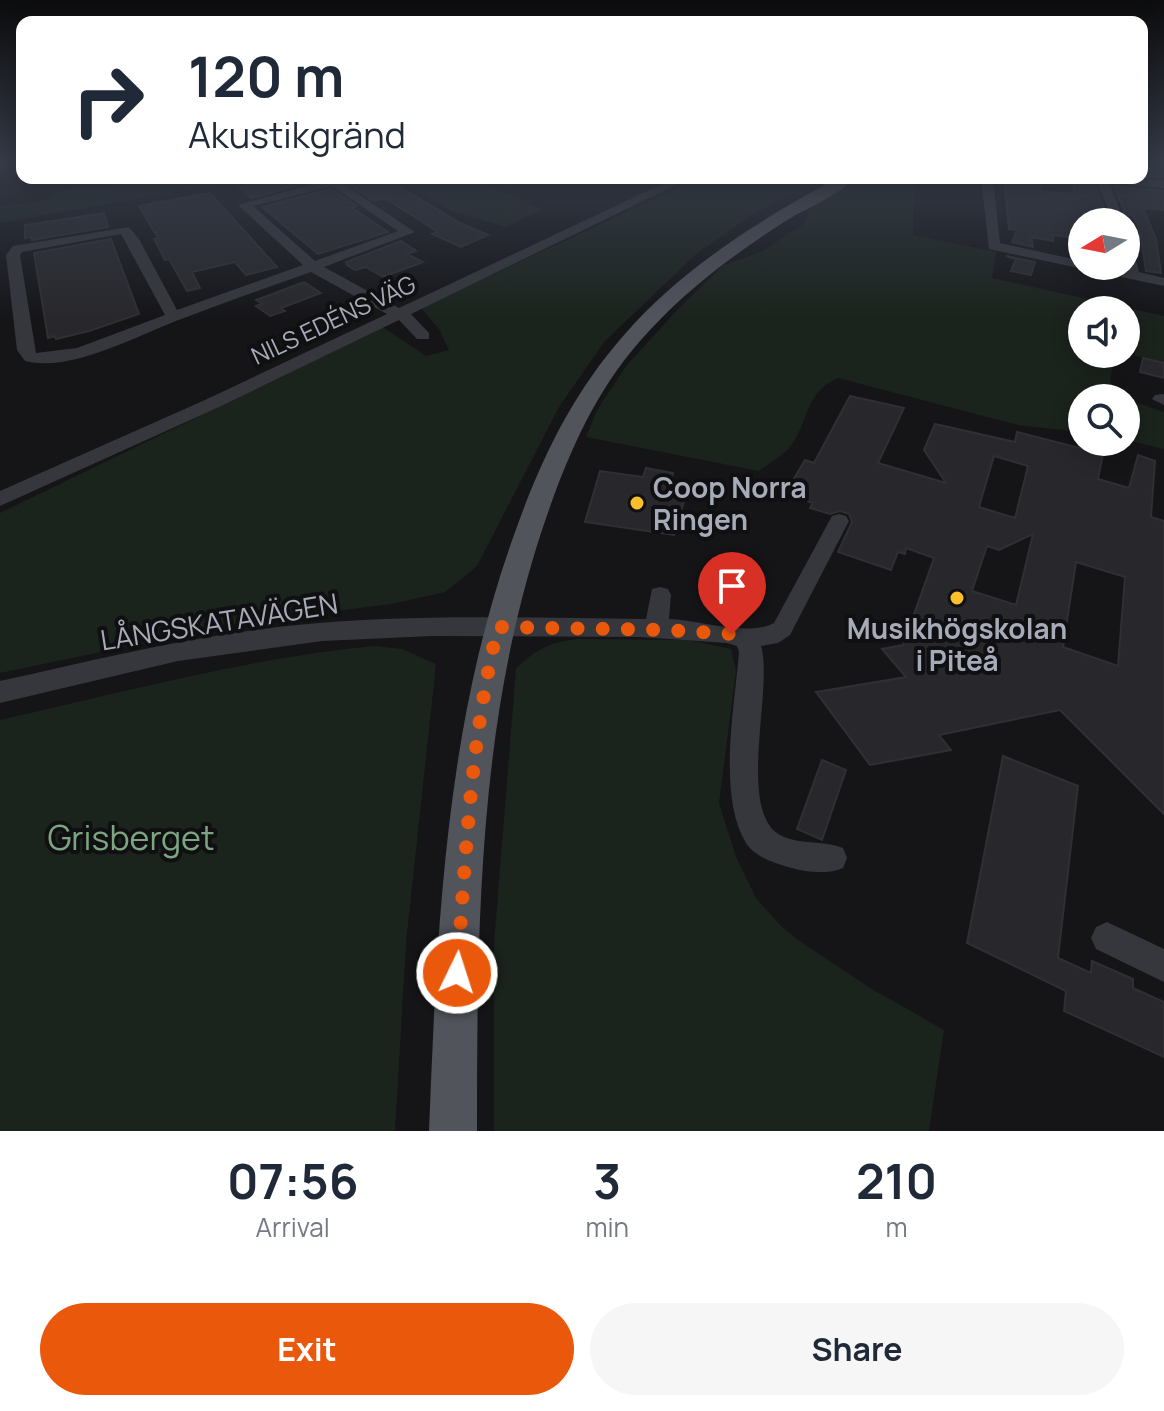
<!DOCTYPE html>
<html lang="en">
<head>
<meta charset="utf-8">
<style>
  body { margin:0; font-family:Manrope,sans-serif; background:#f6f6f7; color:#1f2937; height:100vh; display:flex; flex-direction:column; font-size:30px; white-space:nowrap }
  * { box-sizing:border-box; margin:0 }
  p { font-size:26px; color:#747a83 }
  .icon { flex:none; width:44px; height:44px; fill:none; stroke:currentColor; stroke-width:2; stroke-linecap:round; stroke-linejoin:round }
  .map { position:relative; height:1131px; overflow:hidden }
  .panel { display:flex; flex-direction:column; background:#fff; flex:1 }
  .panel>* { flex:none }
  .hud { position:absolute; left:16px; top:16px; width:1132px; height:168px; border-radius:16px; box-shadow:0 4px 20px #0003; background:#fff; color:#1f2937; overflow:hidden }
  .needle { width:52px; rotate:260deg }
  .buttons { position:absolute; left:1068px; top:208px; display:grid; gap:16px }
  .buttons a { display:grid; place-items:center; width:72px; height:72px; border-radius:50%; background:#fff; box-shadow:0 4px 20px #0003; font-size:40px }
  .pin { position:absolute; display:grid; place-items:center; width:68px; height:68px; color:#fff; margin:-82px -34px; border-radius:50% 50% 50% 0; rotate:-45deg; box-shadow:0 0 8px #0007 }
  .pin .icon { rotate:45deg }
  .me { position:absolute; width:88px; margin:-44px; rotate:4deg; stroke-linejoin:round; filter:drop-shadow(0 0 6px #0008) }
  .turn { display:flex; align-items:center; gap:28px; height:168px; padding:0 40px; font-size:36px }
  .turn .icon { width:104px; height:104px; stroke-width:2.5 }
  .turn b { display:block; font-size:56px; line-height:68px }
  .eta { display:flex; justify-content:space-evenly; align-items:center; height:136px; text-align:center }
  .eta b { font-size:48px; font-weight:700; line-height:56px }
  .primary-button { display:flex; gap:16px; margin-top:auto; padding:16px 40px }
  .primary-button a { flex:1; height:92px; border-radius:48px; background:#ea580c; color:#fff; font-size:32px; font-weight:700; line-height:92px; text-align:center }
  .primary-button a+a { background:#f6f6f7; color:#1f2937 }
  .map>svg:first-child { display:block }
  .green { fill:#1b231d }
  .building { fill:#28282c; stroke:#2f2f34; stroke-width:2; fill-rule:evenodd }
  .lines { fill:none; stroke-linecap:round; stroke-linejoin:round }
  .minor { fill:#36373d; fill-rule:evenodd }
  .major { fill:#52545c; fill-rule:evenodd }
  .route { stroke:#ea580c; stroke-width:14; stroke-dasharray:0 25.2 }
  .poi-dot { fill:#fcbf29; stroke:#101013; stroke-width:3 }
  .labels { text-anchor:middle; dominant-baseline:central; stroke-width:8; stroke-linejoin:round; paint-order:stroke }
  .far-street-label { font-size:24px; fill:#a7abb8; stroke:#101013 }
  .poi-label { font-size:28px; font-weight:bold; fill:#a7abb8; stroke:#101013; text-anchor:start }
  .street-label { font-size:28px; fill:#a7abb8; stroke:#101013 }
  .near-park-label { font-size:34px; fill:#7ca581; stroke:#101013 }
</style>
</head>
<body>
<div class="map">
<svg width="1164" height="1131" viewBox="0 0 1164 1131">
  <rect width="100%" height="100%" fill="#151518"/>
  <path class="green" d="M190 178H252L0 223V206L50 200 58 190 173 183Z
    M391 178H469L543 209 506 227 454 212 407 184Z
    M700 178H825L757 212 697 253 604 342 559 407 477 566 445 592 391 604 240 623 0 673V513L383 327 426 356 449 350 439 329 421 308Z
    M865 178H915L913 235 996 252 992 278 1164 316V363L1135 356V349L1126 354V310H1082V354H1125L1113 360 1109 393 1124 398H1082V432L1018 425 838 378C803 393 809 425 789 448 781 457 768 464 759 471L586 437 597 410 627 365 680 307 724 265 763 251 805 223 810 208Z
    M1126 399 1164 412V449L1126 440Z
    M580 639 688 640 731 649 736 671 719 803 736 857 756 898 779 924 798 940 872 989 944 1030 929 1131H494V944L516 669C535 649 553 641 580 639Z
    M374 646 402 649 436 664 406 943 395 1131H0V720C123 692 248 658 374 646Z"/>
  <path class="building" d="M1142 162H1164V177L1142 176Z
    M277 178H323L252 198 239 187Z
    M339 178H385L460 223 488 235 461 247 432 234 438 232 385 198 374 201Z
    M1004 178 1039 179 1041 191 1075 194 1072 179 1095 184 1106 213H1102L1106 222H1082V239L1053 235V241L1031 237 1033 247 1012 242 1017 230 1009 229Z
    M1114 186 1164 191V210L1143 208 1156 239 1161 273 1146 271 1139 227 1133 216 1125 215 1121 203 1122 194 1119 200Z
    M331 189 357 206 352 208 388 232 318 254 262 207Z
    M210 193 277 267 246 275 235 262 192 272 200 288 187 291 169 259 165 260 154 239 158 238 139 206Z
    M104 213 108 227 32 240V237L25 238V225Z
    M111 239 139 314 89 331 56 339 55 336 48 338 34 253Z
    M401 241 416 251 407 254 423 262 383 277 366 267 355 270 347 265 346 262Z
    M1006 256 1035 262 1031 275 1011 271 1016 259Z
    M304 282 321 293 281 308 285 311 270 316 256 306 262 304 256 300Z
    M1143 358 1164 363V378L1140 372Z
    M850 396 904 408 878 463 946 483 924 450 935 424 1015 442 1017 432 1103 454 1098 479 1129 488 1138 455 1155 461 1151 517 1164 521V814L1060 710 939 735 951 750 870 765 816 692 906 677 882 649 903 645 934 558 906 548 905 554 898 552 891 570 838 552 852 522 849 514 840 511 830 514 810 508 813 503 785 494 805 460 814 463ZM994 456 1028 466 1015 518 979 507ZM1033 534 1016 605 972 591 987 546 999 550ZM1076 562 1125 577 1118 666 1063 647Z
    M646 468 673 473 671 481 689 484 674 535 585 522 600 471 643 477Z
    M1003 756 1078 786 1058 958 1091 973 1092 961 1133 979V988L1164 1002V1057L1064 1011 1066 991 967 943Z
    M822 760 846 770 822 840 797 829Z"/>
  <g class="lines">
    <path class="minor" d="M334 178 415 232 324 267 399 308 675 178H690L411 314 429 333V339H417L399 320 217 408 0 506V491L205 400 387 314 311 272C269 287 226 302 184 318 139 334 73 373 25 361L17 350 6 255 13 246 129 227 139 239 177 310 303 265 238 205ZM332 186 398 231 315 261 253 206ZM121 234 165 315 77 348 36 353 20 255 22 252Z
      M535 178H553L547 182Z
      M981 178H993L1000 243 1082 261V266L1124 269 1126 239 1131 240 1139 272 1164 278V286L989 249Z
      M1084 178 1164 180V188L1109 183 1125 222H1113L1097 182Z
      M1164 394V405L1152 399 1155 395Z
      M839 514 846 516 849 521 790 635 778 643 761 646C774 688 735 814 782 836 801 845 823 840 843 848L847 858 843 868C826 875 805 872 788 867 773 863 754 856 746 843 717 796 735 705 739 652L737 646 727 643 641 637 432 636 322 641 178 661 0 703V681C95 660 190 636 287 626 406 613 526 618 646 619L652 589 660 587 668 589 671 595 669 619C699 620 749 637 774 623L832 516Z
      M1107 922 1164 949V982L1096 949 1091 938 1096 927Z"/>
    <path class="major" d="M837 178H855C837 197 806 208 784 222 731 256 681 294 640 341 591 397 564 464 541 533 478 726 477 930 477 1131H429C437 930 445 726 514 535 540 461 572 394 624 335 682 268 760 220 837 178Z"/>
  </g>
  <linearGradient id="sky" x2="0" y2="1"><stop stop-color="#0c0c0d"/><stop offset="0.51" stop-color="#353b48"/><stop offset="1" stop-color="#353b48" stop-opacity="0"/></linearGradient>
  <rect width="1164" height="320" fill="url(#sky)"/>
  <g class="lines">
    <path class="route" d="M457 973C466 857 470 740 498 627L666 630 732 634"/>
  </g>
  <g class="poi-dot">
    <circle cx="637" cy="503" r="8"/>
    <circle cx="957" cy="598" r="8"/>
  </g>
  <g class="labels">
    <g class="far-street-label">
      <text transform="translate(333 319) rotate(-25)">NILS EDÉNS VÄG</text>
    </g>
    <g class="poi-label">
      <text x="653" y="487">Coop Norra<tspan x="653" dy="32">Ringen</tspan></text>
      <text x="957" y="628" text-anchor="middle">Musikhögskolan<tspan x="957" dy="32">i Piteå</tspan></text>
    </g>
    <g class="street-label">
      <text transform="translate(219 621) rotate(-9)">LÅNGSKATAVÄGEN</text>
    </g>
    <g class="near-park-label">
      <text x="131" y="837">Grisberget</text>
    </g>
  </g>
</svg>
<div class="buttons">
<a><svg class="needle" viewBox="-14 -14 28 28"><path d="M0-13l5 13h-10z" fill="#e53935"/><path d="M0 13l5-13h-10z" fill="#747a83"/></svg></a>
<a><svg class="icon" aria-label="sound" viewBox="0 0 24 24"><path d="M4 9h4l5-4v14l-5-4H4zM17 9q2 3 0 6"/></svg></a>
<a><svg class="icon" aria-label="search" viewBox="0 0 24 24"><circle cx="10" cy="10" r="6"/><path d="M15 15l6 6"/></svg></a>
</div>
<div class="pin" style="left:732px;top:634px;background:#d93025"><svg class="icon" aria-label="arrive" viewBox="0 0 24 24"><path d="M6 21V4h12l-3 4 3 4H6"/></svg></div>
<svg class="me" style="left:457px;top:973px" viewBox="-20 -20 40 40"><circle r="17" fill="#ea580c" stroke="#fff" stroke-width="3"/><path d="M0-11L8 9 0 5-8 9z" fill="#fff"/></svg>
<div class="hud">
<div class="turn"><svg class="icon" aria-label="right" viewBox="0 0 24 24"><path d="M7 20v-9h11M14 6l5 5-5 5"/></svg><div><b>120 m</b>Akustikgränd</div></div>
</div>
</div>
<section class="panel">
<div class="eta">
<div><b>07:56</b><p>Arrival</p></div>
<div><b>3</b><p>min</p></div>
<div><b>210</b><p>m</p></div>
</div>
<div class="primary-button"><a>Exit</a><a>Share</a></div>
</section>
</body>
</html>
